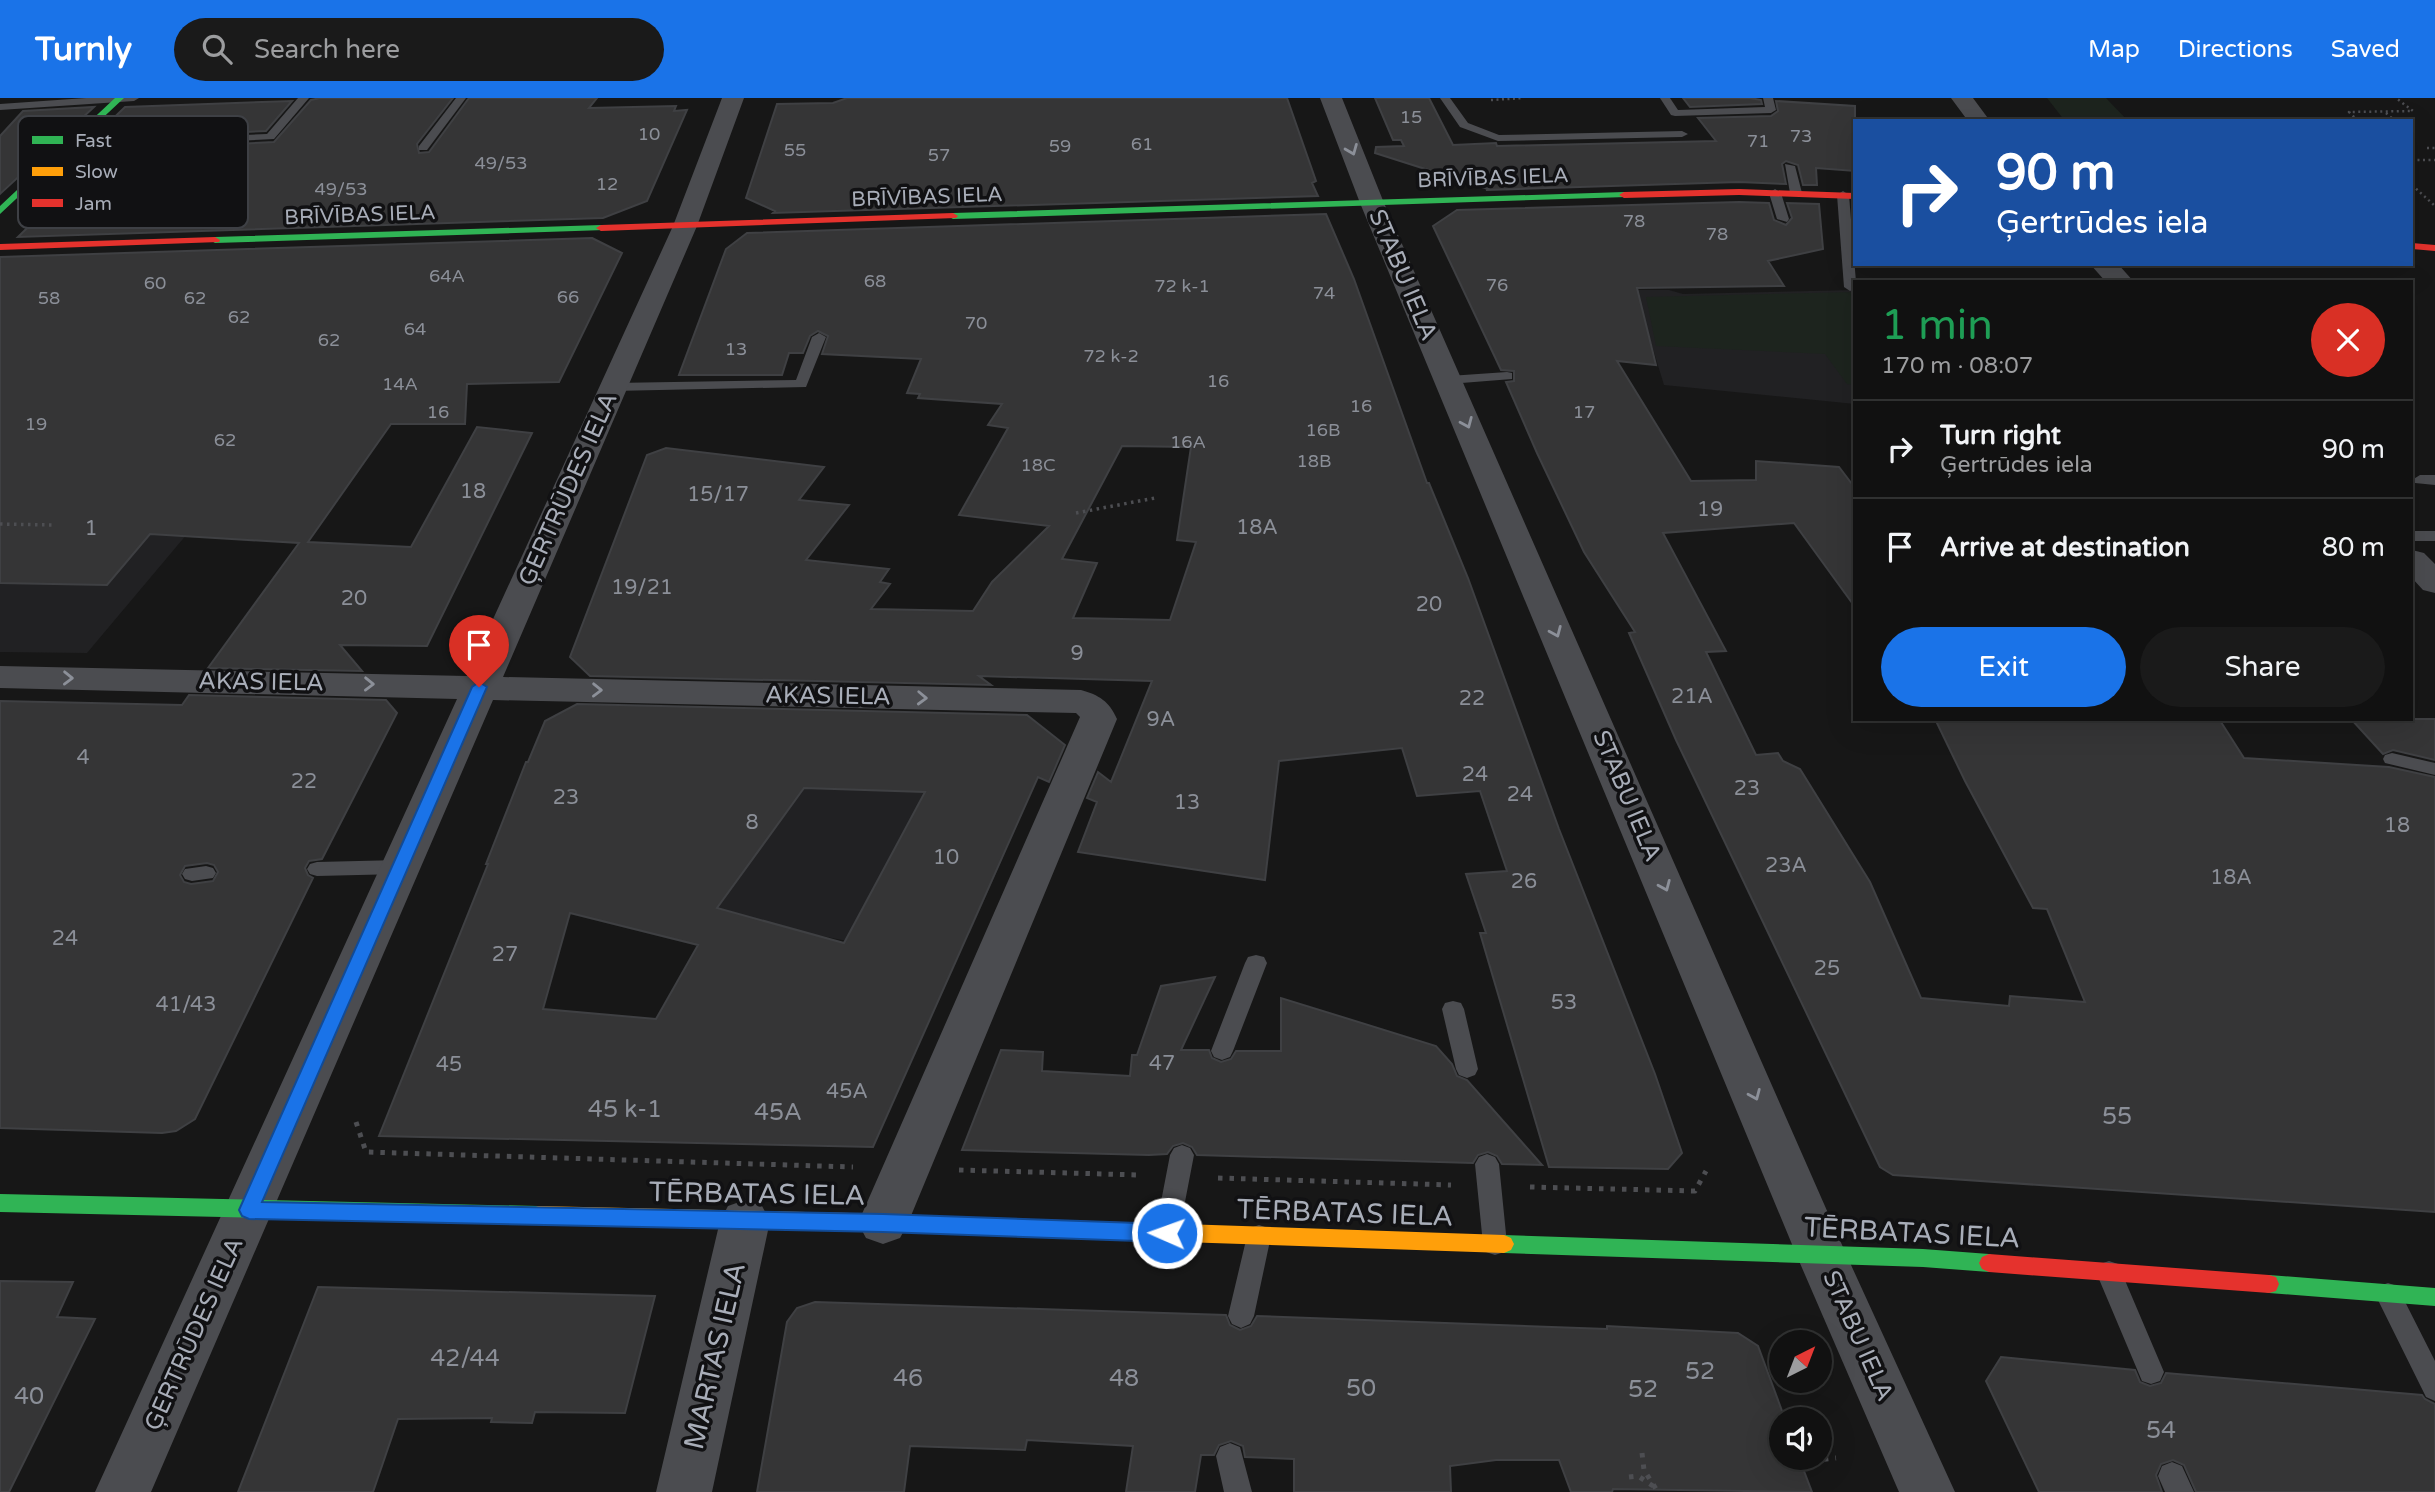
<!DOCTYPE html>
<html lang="en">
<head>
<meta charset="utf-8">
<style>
  body { margin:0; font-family:"Varela Round",sans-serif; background:#1a1a1a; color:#f1f3f6; height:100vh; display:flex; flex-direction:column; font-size:26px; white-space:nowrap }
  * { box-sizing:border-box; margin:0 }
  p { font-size:23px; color:#9c9d9f }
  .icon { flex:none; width:38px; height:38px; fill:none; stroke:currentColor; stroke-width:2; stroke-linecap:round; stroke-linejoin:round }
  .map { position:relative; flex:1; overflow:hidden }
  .panel { position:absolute; left:1853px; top:182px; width:560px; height:441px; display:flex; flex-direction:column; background:#111; border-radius:0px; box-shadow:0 7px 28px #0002,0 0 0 2px #303131 }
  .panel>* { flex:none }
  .guide { position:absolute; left:1853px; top:21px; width:560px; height:147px; border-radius:0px; box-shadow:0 7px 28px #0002,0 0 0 2px #303131; background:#1a4fa0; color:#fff; overflow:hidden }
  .needle { width:46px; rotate:42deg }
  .tools { position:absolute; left:1769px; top:1232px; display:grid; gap:14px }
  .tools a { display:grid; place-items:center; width:63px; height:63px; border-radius:50%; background:#111; box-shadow:0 7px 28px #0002,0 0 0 2px #303131; font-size:35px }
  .pin { position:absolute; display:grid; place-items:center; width:60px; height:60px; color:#fff; margin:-72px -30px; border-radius:50% 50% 50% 0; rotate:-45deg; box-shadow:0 0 7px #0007 }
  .pin .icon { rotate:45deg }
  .me { position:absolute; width:77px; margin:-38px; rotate:272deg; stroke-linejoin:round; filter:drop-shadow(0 0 5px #0008) }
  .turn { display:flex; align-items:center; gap:24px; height:147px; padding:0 28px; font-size:32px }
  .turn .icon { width:91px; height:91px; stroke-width:2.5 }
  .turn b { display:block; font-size:49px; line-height:60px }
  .round { display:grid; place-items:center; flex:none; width:74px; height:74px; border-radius:37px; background:#1a1a1a }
  .head { display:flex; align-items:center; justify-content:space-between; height:119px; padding:0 28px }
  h1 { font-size:42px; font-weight:600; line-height:52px; color:#1e9e55 }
  .primary-button { display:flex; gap:14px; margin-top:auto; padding:14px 28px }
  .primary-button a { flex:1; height:80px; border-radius:42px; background:#1a73e8; color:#fff; font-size:28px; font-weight:600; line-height:80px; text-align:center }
  .primary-button a+a { background:#1a1a1a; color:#f1f3f6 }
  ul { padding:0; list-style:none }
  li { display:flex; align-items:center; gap:21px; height:98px; padding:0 28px; border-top:2px solid #303131 }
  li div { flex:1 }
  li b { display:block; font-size:26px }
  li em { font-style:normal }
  header { display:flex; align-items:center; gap:42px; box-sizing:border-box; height:98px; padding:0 35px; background:#1a73e8; color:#fff }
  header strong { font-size:33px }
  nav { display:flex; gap:38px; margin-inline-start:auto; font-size:24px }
  .search { width:490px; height:63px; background:#1a1a1a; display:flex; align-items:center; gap:18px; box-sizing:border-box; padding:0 24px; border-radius:38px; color:#9c9d9f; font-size:26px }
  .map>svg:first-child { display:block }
  .built { fill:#212123 }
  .green { fill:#1d241e }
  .building { fill:#353536; stroke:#3f4043; stroke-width:2; fill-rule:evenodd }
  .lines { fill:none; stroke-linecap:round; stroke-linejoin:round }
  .path-far2 { stroke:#4d4e52; stroke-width:2.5; stroke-dasharray:2 3.5; stroke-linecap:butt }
  .path-far1 { stroke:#4d4e52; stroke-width:3.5; stroke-dasharray:2.5 4.5; stroke-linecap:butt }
  .path { stroke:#4d4e52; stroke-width:5; stroke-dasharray:4.5 7; stroke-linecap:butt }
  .lane { fill:#4b4c50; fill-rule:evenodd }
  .street { fill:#4b4c50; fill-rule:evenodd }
  .fast { fill:#30b455; fill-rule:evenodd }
  .slow { fill:#ff9f0a; fill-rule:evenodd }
  .jam { fill:#e5322d; fill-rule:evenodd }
  .oneway { stroke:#8c9099 }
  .route { fill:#1a73e8; stroke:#114b97; stroke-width:2 }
  .labels { text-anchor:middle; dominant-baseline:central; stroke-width:7; stroke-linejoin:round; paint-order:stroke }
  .far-number-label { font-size:18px; fill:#8b8f98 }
  .far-street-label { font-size:21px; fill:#a8adb8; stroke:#111113 }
  .number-label { font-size:21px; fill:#8b8f98 }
  .street-label { font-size:24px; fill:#a8adb8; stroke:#111113 }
  .near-number-label { font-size:24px; fill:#8b8f98 }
  .near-street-label { font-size:28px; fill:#a8adb8; stroke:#111113 }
  .key { fill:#111113; stroke:#3e4045; stroke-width:2 }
  .key-label { font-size:19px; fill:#a8adb8 }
</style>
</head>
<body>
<header>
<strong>Turnly</strong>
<div class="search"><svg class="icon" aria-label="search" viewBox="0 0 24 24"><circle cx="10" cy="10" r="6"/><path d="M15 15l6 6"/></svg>Search here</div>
<nav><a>Map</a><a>Directions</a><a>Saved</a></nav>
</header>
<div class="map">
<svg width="2435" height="1394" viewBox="0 0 2435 1394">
  <rect width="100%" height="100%" fill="#171717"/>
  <path class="built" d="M1635 192H1669L1683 196 1855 192V306L1664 287Z
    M256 354 87 555 0 554V369Z
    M1021 630H1044L1057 641 1048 656 970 835H968L952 864 802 834 717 810 804 690Z"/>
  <path class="green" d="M2047 0H2106L2128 23H2065Z
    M1855 194V287L1847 286 1825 256 1656 248 1646 199Z"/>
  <path class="building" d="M320 0H453L417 46 419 55 429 54 469 0H597L589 10 676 8 674 13 687 12 647 103 603 120 18 139 67 91 37 94 125 9 292 3 266 33 198 36 190 43 198 48 274 44 311 2Z
    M847 0H1287L1316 83 1312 85 1318 98 773 115 775 113 746 100 777 6 833 5Z
    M1375 0H1429L1453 47 1496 45 1497 48 1716 43 1698 20 1771 18 1778 13 1776 3 1855 8V73L1816 70 1817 87H1803L1798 67 1786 63 1782 66 1786 86 1739 84 1486 92 1488 91 1375 55 1376 49 1404 48 1401 42H1393Z
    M1683 0H1750L1761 2 1762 6 1690 9Z
    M94 9 0 96V38L23 13Z
    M1739 104 1769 105 1774 122 1786 127 1792 120 1787 105 1819 106 1823 151 1768 163 1784 188 1637 190 1656 267 1617 263 1691 383 1756 382V363L1839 369 1855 390V509L1794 425 1663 435 1726 553 1706 554 1756 657 1778 655 1783 663 1800 671 1870 784 1921 900 2009 908 2010 898 2085 904 2047 811 2033 810 1965 683 1935 621H2219L2244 660 2389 669 2435 679V1114L1893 1077 1880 1069 1676 642 1629 535 1635 534 1584 454 1537 355 1506 284 1514 283V273L1501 272 1433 128 1457 112Z
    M1326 116 1354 181 1427 385H1429L1468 480 1559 731 1655 976 1682 1055 1668 1071 1549 1069 1480 835H1486L1466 776 1507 773 1480 693 1417 698 1402 650 1279 663 1265 782 1078 754 1097 704 1087 700 1098 674 1111 684 1152 583 979 578 991 587 590 578 570 559 647 357 666 350 824 369 799 402 849 407 806 462 889 471 880 484 890 486 871 511 973 513 992 484 1049 428 959 417 1008 330 988 327 1002 306 918 300 920 296 907 295 921 261 822 256 828 238 818 233 810 238 803 255H789L782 277H679L726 151 747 135ZM1122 348 1191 349 1177 442 1196 444 1170 522 1073 520 1097 465 1062 461Z
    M592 140 622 155 559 284 467 286 465 326H391L308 444 411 449 477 329 532 335 427 548 340 547 362 573 208 570 299 445 150 436 107 487 0 485V159Z
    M189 597 386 602 397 615 322 761 309 763 305 770 308 777 313 780 195 1021 176 1033 162 1035 0 1030V603L182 607ZM207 765 214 767 218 774 213 783 191 786 184 784 180 777 185 768Z
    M577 606 1027 617 1065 647 1049 684 1038 679 873 1049 379 1038 488 766H486L526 664H528L545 623ZM804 690 925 694 844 845 717 810ZM570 815 698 847 656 921 543 911Z
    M2351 621H2435V662L2393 652 2383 656Z
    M1215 879 1181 952H1209L1212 960 1221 964 1231 961 1236 953H1281V900L1436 948 1452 966 1457 978 1467 982 1542 1067 1502 1066 1497 1058 1488 1054 1478 1057 1473 1065 1197 1057 1192 1049 1183 1045 1173 1048 1167 1056 1149 1057 962 1052 1001 952 1043 954 1042 973 1130 978 1132 957H1137L1161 888Z
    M0 1183 73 1184 57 1219 95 1221 9 1394H0Z
    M318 1189 655 1198 625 1315 535 1314 532 1325 491 1324 492 1320 398 1321 373 1394H238Z
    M815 1204 1226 1217 1230 1227 1240 1232 1251 1228 1257 1218 1607 1231V1228L1738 1235 1758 1248 1785 1321H1782V1360H1799L1812 1394 1613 1391 1612 1394H1571L1559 1362H1496L1450 1368 1451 1394H1294V1361L1245 1359 1243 1348 1231 1343 1219 1347 1214 1357H1201L1195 1394H1126L1133 1348 1027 1342 1025 1352 910 1348 904 1394H757L787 1224 797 1210Z
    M2001 1259 2135 1272 2140 1284 2150 1288 2161 1285 2166 1275 2422 1297 2425 1301 2435 1306V1394H2196L2184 1367 2173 1362 2161 1366 2156 1377 2162 1394H2039L1986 1283Z"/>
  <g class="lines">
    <path class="path-far2" d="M1491 2 1524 0
      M2386 15 2395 23
      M2358 23 2349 14 2413 13 2396 0
      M2412 36 2414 38
      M2427 50H2435
      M2412 62H2435
      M2412 87 2435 108"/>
    <path class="path-far1" d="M1076 415 1155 400
      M0 426 53 427"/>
    <path class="path" d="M356 1024 366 1054 853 1069
      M959 1072 1140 1077
      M1218 1080 1451 1087
      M1530 1089 1695 1093 1706 1073
      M1642 1355 1644 1372 1656 1391
      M1801 1364 1836 1360
      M1629 1379 1638 1378 1653 1388"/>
    <path class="lane" d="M86 0H139L134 3 0 12V6Z
      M298 0H309L274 41 198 45 192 42 198 39 267 36Z
      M456 0H466L427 52H419V48Z
      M1440 0H1450L1468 25 1499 37 1682 33 1688 36 1682 39 1498 43 1460 29Z
      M1660 0H1670L1678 12 1765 9 1763 0H1773L1776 12 1771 15 1675 18 1671 17Z
      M1785 66 1795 68 1802 95 1800 98 1790 95Z
      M1775 91 1781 95 1789 121 1787 124 1777 121 1769 95Z
      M1843 93 1849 97 1856 184 1855 191 1850 193 1844 189 1837 97Z
      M819 235 826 239 806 289 613 293 606 289 613 285 796 282 812 239Z
      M1507 274 1512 275V281L1449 286 1442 282 1449 278Z
      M2420 377H2435V387L2415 385 2412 382Z
      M2412 433H2435V443H2412Z
      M2392 655 2435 665V677L2385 665 2383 661 2385 657Z
      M400 762 407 764 410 769 407 774 400 776 317 778 310 776 307 771 310 766 317 764Z
      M206 768 213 770 216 775 213 780 192 783 185 781 182 776 185 771Z
      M1256 857 1264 859 1267 865 1233 953 1230 959 1222 962 1214 959 1211 953 1245 865 1248 859Z
      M1453 903 1461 905 1464 911 1478 971 1475 977 1467 980 1459 977 1456 971 1442 911 1445 905Z
      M1182 1047 1190 1050 1194 1057 1179 1135 1176 1143 1167 1146 1158 1143 1155 1135 1170 1057 1174 1050Z
      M1487 1056 1495 1059 1499 1066 1507 1146 1504 1154 1495 1157 1486 1154 1483 1146 1475 1066 1479 1059Z
      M1259 1127 1268 1130 1271 1138 1254 1218 1250 1226 1241 1230 1232 1226 1228 1218 1247 1138 1250 1130Z
      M2109 1163 2118 1166 2164 1274 2160 1283 2151 1286 2142 1283 2096 1174 2100 1166Z
      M2388 1185 2397 1188 2435 1263V1303L2426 1299 2375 1196 2379 1188Z
      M1230 1345 1240 1349 1252 1394H1224L1216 1358 1220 1349Z
      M2172 1364 2182 1368 2194 1394H2165L2158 1378 2162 1368Z"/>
    <path class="street" d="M722 0H744L697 128 503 579 1081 592C1099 597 1109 603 1117 621L908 1125 900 1140 883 1146 866 1140 858 1125 1080 619 1076 615 493 602 151 1394H95L457 601 0 590V568L467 578 673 128Z
      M1320 0H1342L1384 105 1846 1156 1955 1394H1899L1796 1156 1360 105Z
      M1951 0H1973L1990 23H1968Z
      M2090 166H2118L2134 184H2106Z
      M2412 452 2424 455 2435 466V495L2423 492 2412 480Z
      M745 1102 762 1108 770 1123 712 1394H656L720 1123 728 1108Z"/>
    <path class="fast" d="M115 0H124L0 116V108Z
      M1624 94 1629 97 1627 99 953 121 948 118 953 115Z
      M601 127 606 130 605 132 215 145 210 142 215 139Z
      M0 1096 538 1108 545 1111 548 1117 545 1123 538 1126 0 1114Z
      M1504 1137 1923 1151 1989 1156 1996 1159 1999 1165 1996 1171 1989 1174 1923 1169 1504 1155 1497 1152 1494 1146 1497 1140Z
      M2269 1177 2435 1190V1208L2269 1195 2262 1193 2259 1186 2262 1179Z"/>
    <path class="slow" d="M538 1108 850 1115 857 1118 860 1124 857 1130 850 1133 538 1126 531 1123 528 1117 531 1111Z
      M1152 1125 1504 1137 1511 1140 1514 1146 1511 1152 1504 1155 1152 1143 1145 1140 1142 1134 1145 1128Z"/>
    <path class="jam" d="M1739 91 1855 95V101L1739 97 1624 100 1619 97 1624 94Z
      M953 115 958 118 956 120 601 133 596 130 601 127Z
      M215 139 220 142 219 144 0 152V146Z
      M2412 145 2435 147V153L2412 151Z
      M850 1115 1152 1125 1159 1128 1162 1134 1159 1140 1152 1143 850 1133 843 1130 840 1124 843 1118Z
      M1989 1156 2269 1177 2276 1179 2279 1186 2276 1193 2269 1195 1989 1174 1982 1171 1979 1165 1982 1159Z"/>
  </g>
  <defs><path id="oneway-chevron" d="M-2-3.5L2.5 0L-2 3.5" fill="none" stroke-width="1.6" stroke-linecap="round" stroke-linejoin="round" transform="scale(1.75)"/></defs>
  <g class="oneway">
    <use href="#oneway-chevron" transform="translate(1352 52) rotate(68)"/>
    <use href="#oneway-chevron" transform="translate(1467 325) rotate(67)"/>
    <use href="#oneway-chevron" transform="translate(1556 534) rotate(67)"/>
    <use href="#oneway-chevron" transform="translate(68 580) rotate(1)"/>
    <use href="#oneway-chevron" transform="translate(369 586) rotate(1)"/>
    <use href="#oneway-chevron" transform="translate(597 592) rotate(1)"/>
    <use href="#oneway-chevron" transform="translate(922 600) rotate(2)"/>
    <use href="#oneway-chevron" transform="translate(1665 788) rotate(67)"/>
    <use href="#oneway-chevron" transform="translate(1755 997) rotate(67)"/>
  </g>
  <path class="route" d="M479 584 487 589 262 1104 883 1116 1167 1126 1175 1129 1178 1135 1175 1142 1167 1144 883 1134 249 1121 242 1118 239 1112 472 589Z"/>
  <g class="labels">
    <g class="far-number-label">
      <text x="1411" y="19">15</text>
      <text x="649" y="36">10</text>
      <text x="1801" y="38">73</text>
      <text x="1758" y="43">71</text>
      <text x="1142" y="46">61</text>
      <text x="1060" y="48">59</text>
      <text x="795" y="52">55</text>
      <text x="939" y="57">57</text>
      <text x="501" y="65">49/53</text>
      <text x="607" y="86">12</text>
      <text x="341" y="91">49/53</text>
      <text x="1634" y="123">78</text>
      <text x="1717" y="136">78</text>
      <text x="447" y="178">64A</text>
      <text x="875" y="183">68</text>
      <text x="155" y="185">60</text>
      <text x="1497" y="187">76</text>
      <text x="1182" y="188">72 k-1</text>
      <text x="1324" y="195">74</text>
      <text x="568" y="199">66</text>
      <text x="49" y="200">58</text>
      <text x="195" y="200">62</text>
      <text x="239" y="219">62</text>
      <text x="976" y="225">70</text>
      <text x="415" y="231">64</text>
      <text x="329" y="242">62</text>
      <text x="736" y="251">13</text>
      <text x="1111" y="258">72 k-2</text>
      <text x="1218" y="283">16</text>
      <text x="400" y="286">14A</text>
      <text x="1361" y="308">16</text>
      <text x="438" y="314">16</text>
      <text x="1584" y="314">17</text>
      <text x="36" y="326">19</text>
      <text x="1323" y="332">16B</text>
      <text x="225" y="342">62</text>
      <text x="1188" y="344">16A</text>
      <text x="1314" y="363">18B</text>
      <text x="1038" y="367">18C</text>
    </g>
    <g class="far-street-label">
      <text transform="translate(1493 80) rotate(-2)">BRĪVĪBAS IELA</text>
      <text transform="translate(927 99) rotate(-2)">BRĪVĪBAS IELA</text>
      <text transform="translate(360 117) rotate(-2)">BRĪVĪBAS IELA</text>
    </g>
    <g class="number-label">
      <text x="473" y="393">18</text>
      <text x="718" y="396">15/17</text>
      <text x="1710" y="411">19</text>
      <text x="1257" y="429">18A</text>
      <text x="91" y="430">1</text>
      <text x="642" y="489">19/21</text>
      <text x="354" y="500">20</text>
      <text x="1429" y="506">20</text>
      <text x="1077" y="555">9</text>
      <text x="1692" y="598">21A</text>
      <text x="1472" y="600">22</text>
      <text x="1161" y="621">9A</text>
      <text x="83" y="659">4</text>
      <text x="1475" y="676">24</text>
      <text x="304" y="683">22</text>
      <text x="1747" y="690">23</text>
      <text x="1520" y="696">24</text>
      <text x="566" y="699">23</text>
      <text x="1187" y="704">13</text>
      <text x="752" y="724">8</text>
      <text x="2397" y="727">18</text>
      <text x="946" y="759">10</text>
      <text x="1786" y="767">23A</text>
      <text x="2231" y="779">18A</text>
      <text x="1524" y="783">26</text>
      <text x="65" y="840">24</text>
      <text x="505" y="856">27</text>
      <text x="1827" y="870">25</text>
      <text x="1564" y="904">53</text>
      <text x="186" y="906">41/43</text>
      <text x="1162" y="965">47</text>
      <text x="449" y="966">45</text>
      <text x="847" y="993">45A</text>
    </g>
    <g class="street-label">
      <text transform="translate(1403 177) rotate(67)">STABU IELA</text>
      <text transform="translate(568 391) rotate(-66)">ĢERTRŪDES IELA</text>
      <text transform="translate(261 584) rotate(1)">AKAS IELA</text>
      <text transform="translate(828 598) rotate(1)">AKAS IELA</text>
      <text transform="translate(1627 698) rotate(67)">STABU IELA</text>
      <text transform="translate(194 1236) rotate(-66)">ĢERTRŪDES IELA</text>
      <text transform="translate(1858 1238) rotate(66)">STABU IELA</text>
    </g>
    <g class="near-number-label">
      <text x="625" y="1011">45 k-1</text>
      <text x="778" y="1014">45A</text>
      <text x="2117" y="1018">55</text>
      <text x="465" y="1260">42/44</text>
      <text x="1700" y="1273">52</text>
      <text x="908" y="1280">46</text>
      <text x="1124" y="1280">48</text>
      <text x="1361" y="1290">50</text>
      <text x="1643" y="1291">52</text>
      <text x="29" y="1298">40</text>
      <text x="2161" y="1332">54</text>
    </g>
    <g class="near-street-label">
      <text transform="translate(757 1096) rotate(1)">TĒRBATAS IELA</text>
      <text transform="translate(1345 1115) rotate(2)">TĒRBATAS IELA</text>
      <text transform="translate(1912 1135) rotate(3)">TĒRBATAS IELA</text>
      <text transform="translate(715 1258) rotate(-77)">MARTAS IELA</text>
    </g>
  </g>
  <rect x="18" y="18" width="230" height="112" rx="10" class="key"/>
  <rect x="32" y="38" width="31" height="8" fill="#30b455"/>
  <rect x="32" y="69" width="31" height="9" fill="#ff9f0a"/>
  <rect x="32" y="101" width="31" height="8" fill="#e5322d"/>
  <g class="key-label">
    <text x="75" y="49">Fast</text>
    <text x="75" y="80">Slow</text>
    <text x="75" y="112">Jam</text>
  </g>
</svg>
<div class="tools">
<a><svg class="needle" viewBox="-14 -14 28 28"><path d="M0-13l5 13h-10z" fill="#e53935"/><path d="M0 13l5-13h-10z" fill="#9c9d9f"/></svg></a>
<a><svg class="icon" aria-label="sound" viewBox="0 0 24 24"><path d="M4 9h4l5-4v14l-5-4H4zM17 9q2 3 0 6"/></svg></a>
</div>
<div class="pin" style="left:479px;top:589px;background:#d93025"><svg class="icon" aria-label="arrive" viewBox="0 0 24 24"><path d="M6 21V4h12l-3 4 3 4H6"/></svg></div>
<svg class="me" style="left:1167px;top:1135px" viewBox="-20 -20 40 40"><circle r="17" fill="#1a73e8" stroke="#fff" stroke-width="3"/><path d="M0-11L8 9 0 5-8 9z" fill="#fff"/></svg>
<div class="guide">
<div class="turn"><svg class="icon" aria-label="right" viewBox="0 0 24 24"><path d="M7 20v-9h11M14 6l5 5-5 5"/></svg><div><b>90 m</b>Ģertrūdes iela</div></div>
</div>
<section class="panel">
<div class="head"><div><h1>1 min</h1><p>170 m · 08:07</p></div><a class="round" style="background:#d93025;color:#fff"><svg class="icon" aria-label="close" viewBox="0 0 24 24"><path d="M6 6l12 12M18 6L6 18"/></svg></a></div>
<ul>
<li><svg class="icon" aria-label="right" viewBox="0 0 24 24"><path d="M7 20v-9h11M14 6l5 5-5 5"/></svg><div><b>Turn right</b><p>Ģertrūdes iela</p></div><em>90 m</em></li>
<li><svg class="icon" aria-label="arrive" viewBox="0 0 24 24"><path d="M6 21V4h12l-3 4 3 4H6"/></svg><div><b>Arrive at destination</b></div><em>80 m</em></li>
</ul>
<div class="primary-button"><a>Exit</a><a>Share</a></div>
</section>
</div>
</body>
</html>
